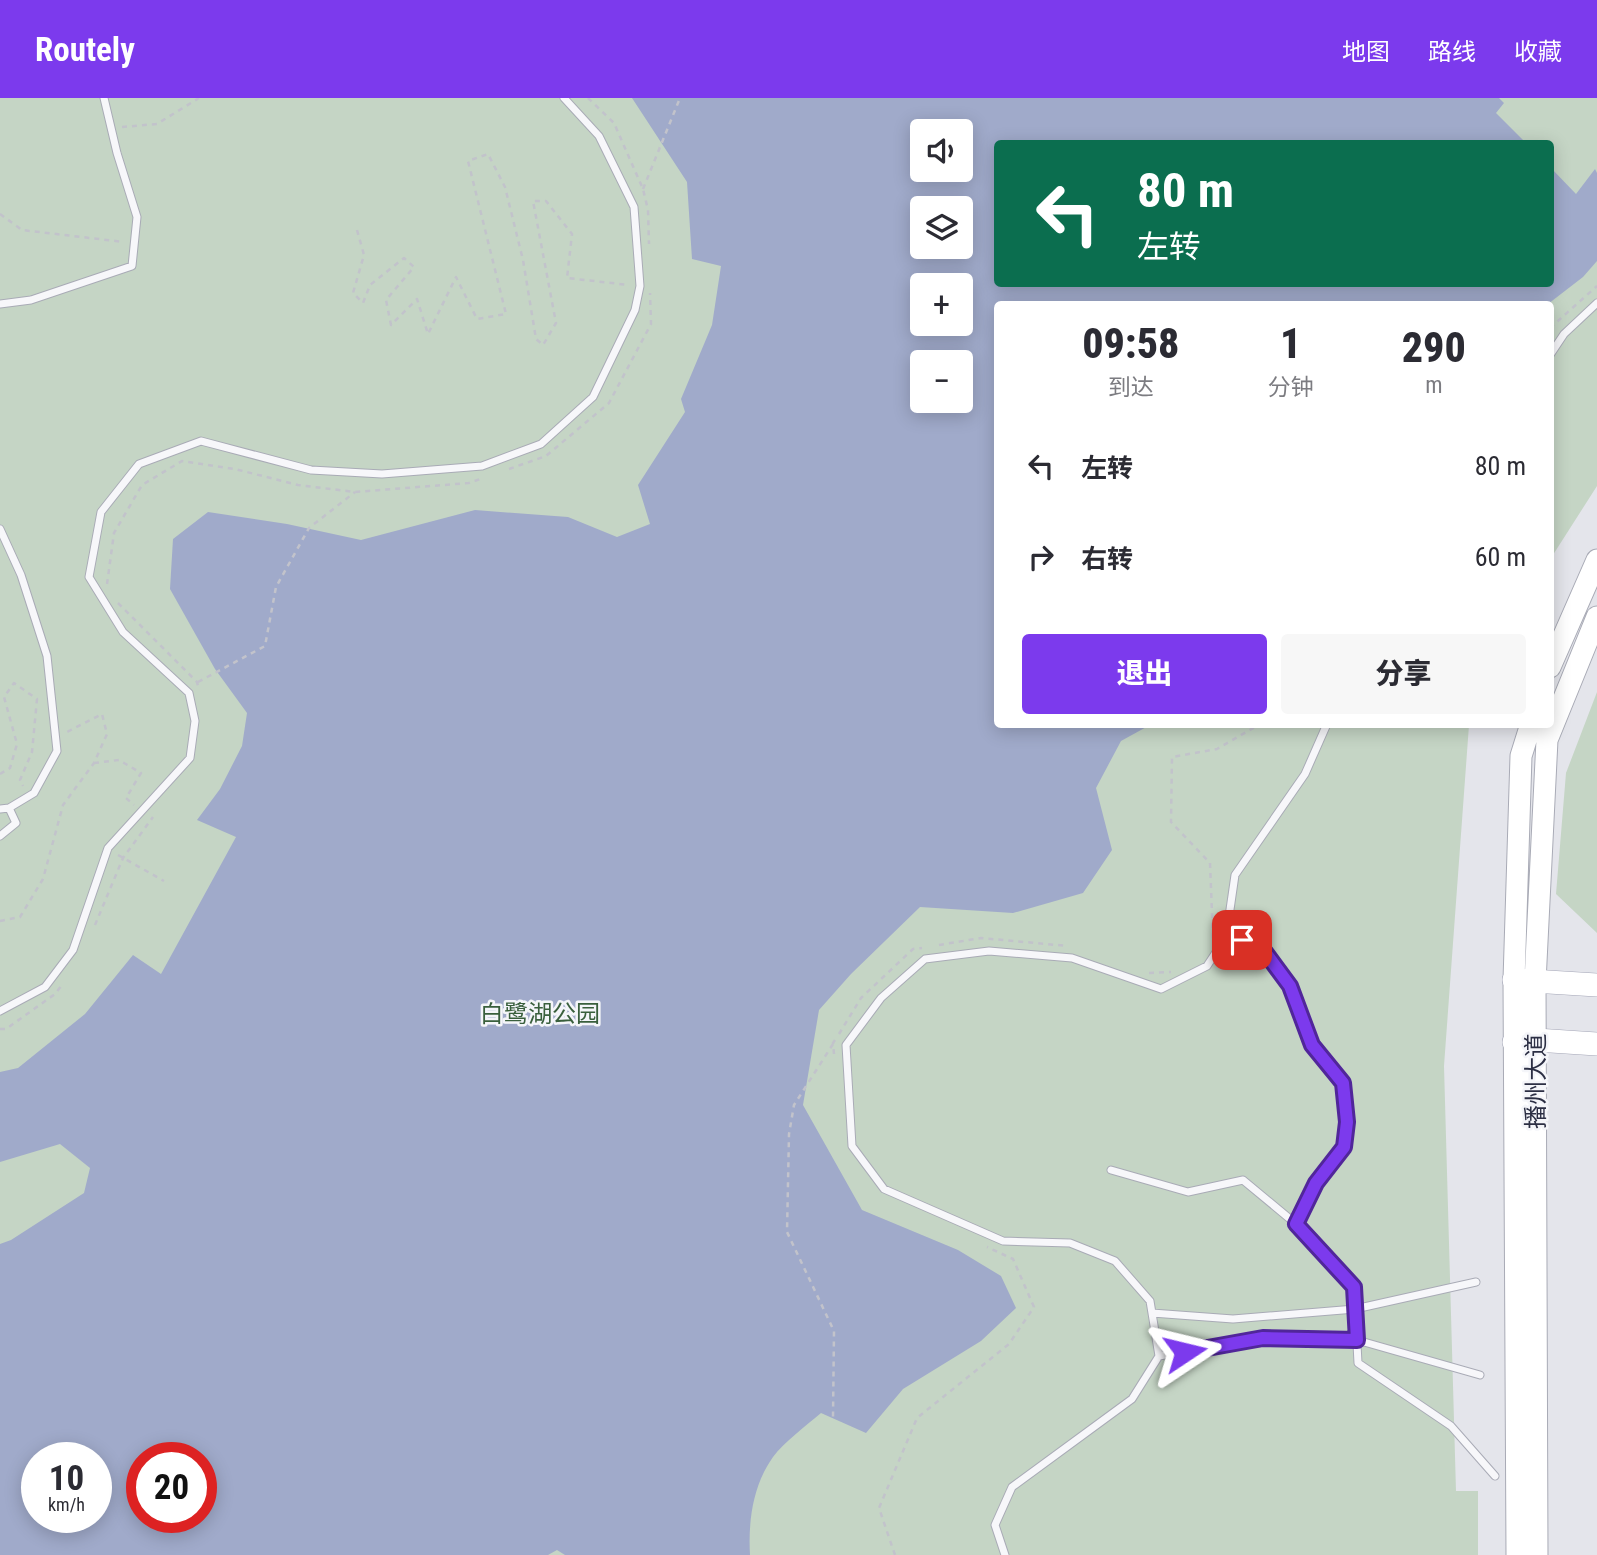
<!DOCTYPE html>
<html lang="zh">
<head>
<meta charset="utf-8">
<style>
  body { margin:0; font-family:"Roboto Condensed","Noto Sans SC",sans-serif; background:#f7f7f7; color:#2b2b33; height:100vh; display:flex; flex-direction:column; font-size:26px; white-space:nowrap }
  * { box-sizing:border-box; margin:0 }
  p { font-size:23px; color:#7c7c81 }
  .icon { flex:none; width:38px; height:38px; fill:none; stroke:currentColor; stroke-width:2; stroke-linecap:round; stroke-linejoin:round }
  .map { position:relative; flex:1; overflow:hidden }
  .drawer { position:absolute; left:994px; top:203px; width:560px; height:427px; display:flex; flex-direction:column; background:#fff; border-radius:7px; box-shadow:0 4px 18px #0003 }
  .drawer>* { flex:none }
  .hud { position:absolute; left:994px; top:42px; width:560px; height:147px; border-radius:7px; box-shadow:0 4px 18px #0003; background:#0b6e4f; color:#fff; overflow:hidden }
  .controls { position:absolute; left:910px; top:21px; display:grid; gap:14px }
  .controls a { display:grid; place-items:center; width:63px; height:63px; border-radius:7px; background:#fff; box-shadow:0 4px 18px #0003; font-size:35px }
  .speed { position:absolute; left:21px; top:1344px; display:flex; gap:14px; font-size:35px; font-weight:700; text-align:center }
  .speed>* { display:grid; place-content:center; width:91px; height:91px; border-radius:50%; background:#fff; box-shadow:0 4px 18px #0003; line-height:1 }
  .speed small { font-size:18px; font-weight:400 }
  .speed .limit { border:10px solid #d22; background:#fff; color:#111 }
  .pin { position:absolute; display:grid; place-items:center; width:60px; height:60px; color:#fff; margin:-30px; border-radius:14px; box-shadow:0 4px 10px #0006 }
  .me { position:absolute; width:77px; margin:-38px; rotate:80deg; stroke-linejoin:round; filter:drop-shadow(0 0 5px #0008) }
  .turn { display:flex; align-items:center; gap:24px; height:147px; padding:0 28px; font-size:32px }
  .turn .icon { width:91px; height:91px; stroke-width:2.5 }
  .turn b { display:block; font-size:49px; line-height:60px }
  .eta { display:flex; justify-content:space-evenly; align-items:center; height:119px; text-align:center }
  .eta b { font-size:42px; font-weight:800; line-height:49px }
  .cta { display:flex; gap:14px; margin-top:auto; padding:14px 28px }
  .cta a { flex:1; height:80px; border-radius:7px; background:#7c3aed; color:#fff; font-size:28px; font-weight:800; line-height:80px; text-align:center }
  .cta a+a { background:#f7f7f7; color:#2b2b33 }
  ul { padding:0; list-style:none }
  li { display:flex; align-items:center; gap:21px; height:91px; padding:0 28px }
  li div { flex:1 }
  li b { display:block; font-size:26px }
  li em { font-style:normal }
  header { display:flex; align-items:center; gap:42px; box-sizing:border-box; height:98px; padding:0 35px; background:#7c3aed; color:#fff }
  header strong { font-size:33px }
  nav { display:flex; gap:38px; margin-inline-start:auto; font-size:24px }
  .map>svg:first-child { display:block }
  .green { fill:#c5d5c5; fill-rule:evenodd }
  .water { fill:#a0aaca; fill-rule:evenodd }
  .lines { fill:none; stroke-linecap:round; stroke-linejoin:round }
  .lane-casing { stroke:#a9abb6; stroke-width:9 }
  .secondary-casing { stroke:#a9abb6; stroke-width:23 }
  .primary-casing { stroke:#a4a6b7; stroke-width:24 }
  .path { stroke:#c2c3cb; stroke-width:2.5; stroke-dasharray:5 5; stroke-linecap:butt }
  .lane { stroke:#f7f7fa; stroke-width:7 }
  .secondary { stroke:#fff; stroke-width:21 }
  .primary { stroke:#fff; stroke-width:23 }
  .route-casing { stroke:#51269a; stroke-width:18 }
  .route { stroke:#7c3aed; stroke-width:12 }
  .labels { text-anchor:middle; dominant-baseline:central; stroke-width:5; stroke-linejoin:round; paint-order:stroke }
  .park-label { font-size:24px; fill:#395f3c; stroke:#f4f5f9 }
  .street-label { font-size:24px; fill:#2c2f44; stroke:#f4f5f9 }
</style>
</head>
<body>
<header>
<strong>Routely</strong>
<nav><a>地图</a><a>路线</a><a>收藏</a></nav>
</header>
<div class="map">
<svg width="1597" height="1457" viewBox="0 0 1597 1457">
  <rect width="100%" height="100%" fill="#e4e5eb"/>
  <path class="green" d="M0 0H1597V388L1551 460 1550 206H998V626L1469 627 1444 968 1456 1393H1478V1457H0ZM922 33H961V72H922ZM998 46H1550V186H998ZM922 110H961V149H922ZM922 187H961V226H922ZM922 264H961V303H922ZM37 1360H96V1419H37ZM142 1360H201V1419H142Z
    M1597 594V835L1556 796 1566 675Z"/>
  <path class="water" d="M632 0H1499L1504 5 1496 15 1526 45 998 46V186H1550L1551 70 1576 96 1595 71 1597 75V163L1583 179 1548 206H998V626L1150 627 1121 643 1096 690 1112 752 1083 795 1013 815 920 809 851 876 819 912 803 1007 862 1112 958 1152 1001 1178 1016 1210 981 1243 903 1291 866 1335 821 1315C807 1327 784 1344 773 1359 753 1387 748 1423 750 1457H565L557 1452 548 1457H0V1146L11 1142 84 1095 90 1070 60 1046 0 1064V974L18 970 85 916 133 857 161 876 236 739 197 722 220 691 242 648 247 615 215 571 170 491 173 441 208 414 287 426 361 442 475 412 568 419 617 439 650 426 638 387 685 314 681 301 712 227 721 168 692 161 687 84ZM922 33H961V72H922ZM922 110H961V149H922ZM922 187H961V226H922ZM922 264H961V303H922ZM37 1360H96V1419H37ZM142 1360H201V1419H142Z"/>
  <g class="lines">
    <g class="lane-casing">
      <path id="lane" d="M0 206 31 202 132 168 137 119 117 55 104 0
        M1550 257 1564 236 1597 205
        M0 431 21 477 47 558 57 653 34 695 9 710 0 711
        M0 738 16 725 9 710
        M0 913 45 889 73 852 108 750 190 660 195 623 189 595 123 534 89 479 101 414 139 366 201 343 311 372 382 376 482 368 541 346 593 299 635 212 640 188 634 109 599 38 564 0
        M1111 1072 1188 1094 1243 1082 1296 1126 1316 1085 1344 1050 1347 1024 1344 985 1312 947 1290 888 1259 846 1226 839
        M1296 1126 1354 1189 1358 1265 1451 1328 1495 1378
        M1152 1215 1233 1221 1355 1211 1476 1184
        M1159 1258 1263 1240 1357 1242 1480 1277
        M1005 1457 995 1427 1012 1389 1132 1301 1159 1258 1150 1203 1115 1163 1070 1145 1003 1143 884 1091 852 1048 846 947 881 900 925 861 989 853 1072 860 1161 891 1207 868 1226 839 1235 777 1305 676 1327 626"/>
    </g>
    <g class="secondary-casing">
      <path id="secondary" d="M1550 569 1597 462
        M1517 1457 1514 882 1521 658 1531 626
        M1537 1457 1535 884 1547 642 1597 519"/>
    </g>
    <g class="primary-casing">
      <path id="primary" d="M1514 882 1597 887
        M1514 944 1536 942 1597 946"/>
    </g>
    <path class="path" d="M588 0 614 25 643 91 648 112 649 146
      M122 29 157 26 199 0
      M643 91 680 0
      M0 116 22 132 124 144
      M357 132 364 157 353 195 363 205 370 187 404 160 414 169 386 202 391 227 417 201 428 236 456 179 477 221 506 216 468 63 488 56 505 89 523 162 536 241 543 247 556 225 533 103H546L572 136 567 180 629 187
      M1550 230 1597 188
      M509 371 546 358 609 305 651 226 650 195
      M107 486 114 435 142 387 182 363 235 371 298 387 355 394 469 385 483 380
      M118 505 197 584 198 588
      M198 584 265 548 276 489 309 430 355 394
      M94 665 119 662 141 675 126 700 134 707
      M0 676 10 670 17 646 4 599 14 585 37 601 32 654 20 682 23 688
      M118 757 164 783
      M0 823 20 819 43 781 63 707 94 665 107 636 102 616 65 635
      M95 827 123 760 153 719
      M1213 840 1210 765 1171 724 1172 659 1217 651 1260 626
      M939 847 981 840 1068 848
      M1149 875 1171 874
      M0 931H6L55 896 62 887
      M839 936 861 900 913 851 922 850
      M833 946 794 1007 789 1036 787 1134 834 1233 833 1320
      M834 956 833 945 835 942
      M895 1457 879 1410 917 1320 1009 1246 1034 1209 1013 1161 987 1149"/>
    <use href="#lane" class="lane"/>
    <use href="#secondary" class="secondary"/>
    <use href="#primary" class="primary"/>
  </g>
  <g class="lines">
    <g class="route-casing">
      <path id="route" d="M1185 1254 1263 1240 1357 1242 1354 1189 1296 1126 1316 1085 1344 1049 1347 1024 1343 985 1312 947 1290 888 1259 846 1242 842"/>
    </g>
    <use href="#route" class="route"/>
  </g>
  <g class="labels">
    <g class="park-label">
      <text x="540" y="916">白鹭湖公园</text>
    </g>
    <g class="street-label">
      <text transform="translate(1536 983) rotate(-90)">播州大道</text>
    </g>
  </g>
</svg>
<div class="controls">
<a><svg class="icon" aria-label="sound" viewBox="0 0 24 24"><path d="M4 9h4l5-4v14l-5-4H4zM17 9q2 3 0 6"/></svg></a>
<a><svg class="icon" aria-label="layers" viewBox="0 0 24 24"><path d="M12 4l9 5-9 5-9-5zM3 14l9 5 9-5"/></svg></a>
<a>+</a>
<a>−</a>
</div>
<div class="speed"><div>10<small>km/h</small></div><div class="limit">20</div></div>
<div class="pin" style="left:1242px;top:842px;background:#d93025"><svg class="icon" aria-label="arrive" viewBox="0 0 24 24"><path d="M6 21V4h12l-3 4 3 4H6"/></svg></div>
<svg class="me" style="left:1185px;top:1254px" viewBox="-20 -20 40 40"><path d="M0-17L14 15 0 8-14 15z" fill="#7c3aed" stroke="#fff" stroke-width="4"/></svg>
<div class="hud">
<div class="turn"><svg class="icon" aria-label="left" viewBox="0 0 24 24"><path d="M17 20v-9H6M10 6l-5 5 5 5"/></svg><div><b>80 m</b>左转</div></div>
</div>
<section class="drawer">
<div class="eta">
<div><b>09:58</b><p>到达</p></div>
<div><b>1</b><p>分钟</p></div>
<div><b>290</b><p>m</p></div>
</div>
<ul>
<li><svg class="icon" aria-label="left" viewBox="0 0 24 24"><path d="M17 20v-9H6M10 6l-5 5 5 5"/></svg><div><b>左转</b></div><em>80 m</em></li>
<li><svg class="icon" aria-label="right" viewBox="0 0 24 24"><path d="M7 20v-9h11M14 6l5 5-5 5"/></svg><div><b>右转</b></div><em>60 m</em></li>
</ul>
<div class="cta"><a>退出</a><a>分享</a></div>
</section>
</div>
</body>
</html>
